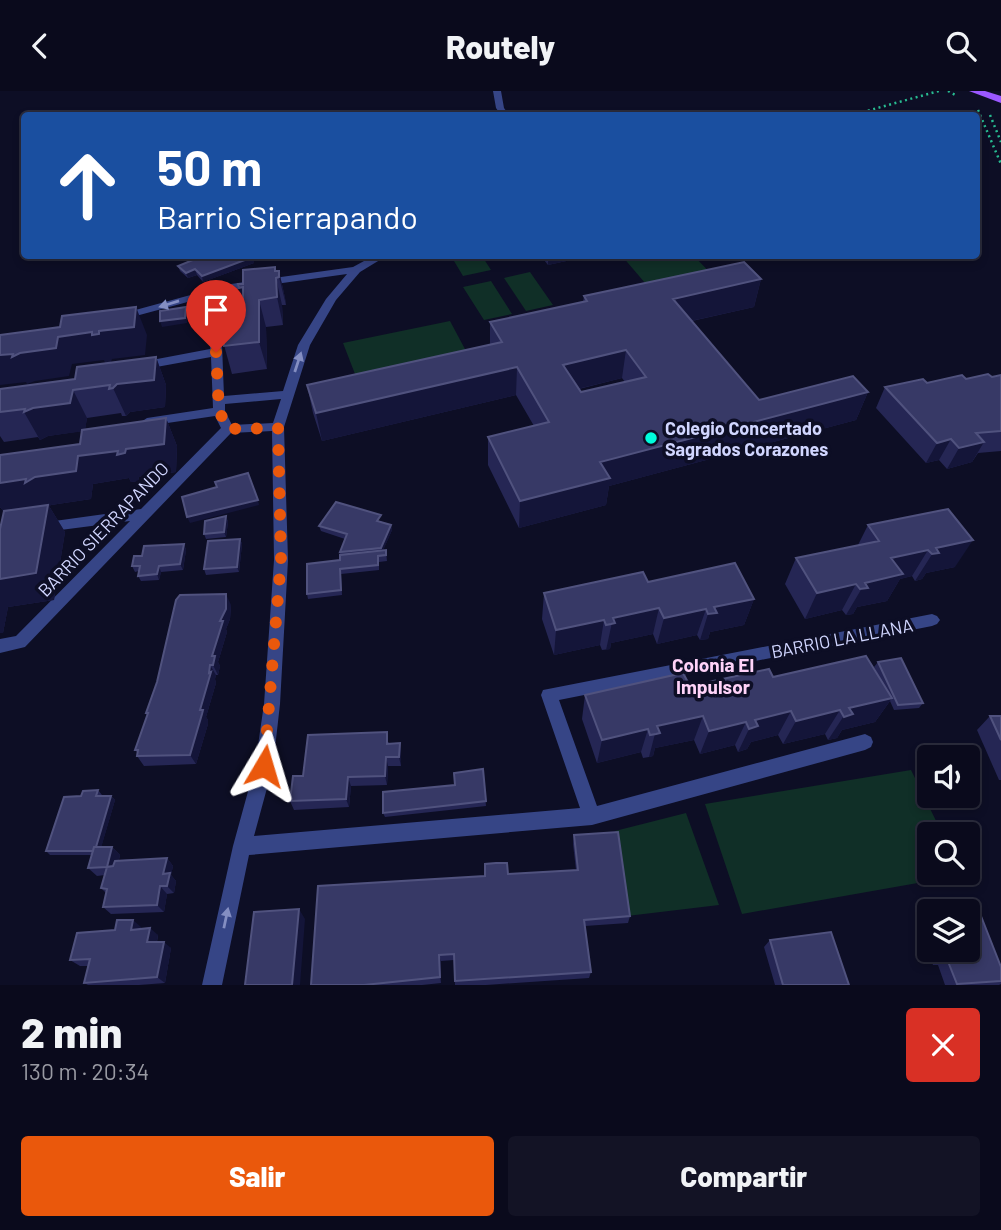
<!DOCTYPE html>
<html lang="es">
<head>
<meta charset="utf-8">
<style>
  body { margin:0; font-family:Barlow,sans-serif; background:#131325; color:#f1f3f6; height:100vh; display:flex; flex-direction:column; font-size:26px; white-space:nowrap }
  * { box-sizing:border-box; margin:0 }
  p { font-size:23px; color:#999aa3 }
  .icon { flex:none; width:38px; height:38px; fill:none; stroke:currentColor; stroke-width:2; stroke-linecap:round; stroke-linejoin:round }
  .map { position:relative; height:894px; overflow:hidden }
  .drawer { display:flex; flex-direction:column; background:#0a0a1c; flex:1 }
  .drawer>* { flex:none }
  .banner { position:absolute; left:21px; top:21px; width:959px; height:147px; border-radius:7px; box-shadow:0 4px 10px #0003,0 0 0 2px #2a2b3b; background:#1a4fa0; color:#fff; overflow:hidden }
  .controls { position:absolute; left:917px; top:654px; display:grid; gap:14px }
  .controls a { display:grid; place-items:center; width:63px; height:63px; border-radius:7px; background:#0a0a1c; box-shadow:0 4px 10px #0003,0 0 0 2px #2a2b3b; font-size:35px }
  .pin { position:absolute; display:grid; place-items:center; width:60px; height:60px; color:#fff; margin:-72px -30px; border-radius:50% 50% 50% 0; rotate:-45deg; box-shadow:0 0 7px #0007 }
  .pin .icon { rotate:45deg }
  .me { position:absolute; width:77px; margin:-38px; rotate:7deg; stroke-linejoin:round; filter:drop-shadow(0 0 5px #0008) }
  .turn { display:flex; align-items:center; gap:24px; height:147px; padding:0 21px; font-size:32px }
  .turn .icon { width:91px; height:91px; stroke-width:2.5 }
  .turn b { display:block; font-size:49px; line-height:60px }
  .round { display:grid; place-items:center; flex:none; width:74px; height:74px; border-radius:7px; background:#131325 }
  .head { display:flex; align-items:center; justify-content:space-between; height:119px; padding:0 21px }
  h1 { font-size:42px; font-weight:800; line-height:52px }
  .cta { display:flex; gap:14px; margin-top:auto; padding:14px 21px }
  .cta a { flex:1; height:80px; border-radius:7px; background:#ea580c; color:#fff; font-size:28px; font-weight:800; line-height:80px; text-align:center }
  .cta a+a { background:#131325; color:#f1f3f6 }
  header { display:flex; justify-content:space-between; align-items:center; height:91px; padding:0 21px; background:#0a0a1c; font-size:32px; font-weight:800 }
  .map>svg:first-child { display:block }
  .green { fill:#102f27 }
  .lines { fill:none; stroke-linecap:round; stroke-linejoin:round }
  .path { stroke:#28bc91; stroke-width:2.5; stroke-dasharray:2 3.5; stroke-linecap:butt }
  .minor { fill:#364586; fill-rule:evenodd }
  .primary { fill:#9b58ff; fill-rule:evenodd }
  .wall { fill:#252654; fill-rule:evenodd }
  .shaded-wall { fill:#141539 }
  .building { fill:#373966; stroke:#50527e; stroke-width:2; fill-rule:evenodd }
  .oneway { fill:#848ec2 }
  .route { stroke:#ea580c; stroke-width:12; stroke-dasharray:0 21.6 }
  .poi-dot { fill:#00fcdc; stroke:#0d0e25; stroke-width:2.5 }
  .labels { text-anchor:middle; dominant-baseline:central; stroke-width:7; stroke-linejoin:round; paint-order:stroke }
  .poi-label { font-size:18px; font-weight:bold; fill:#d1d6ff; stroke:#0d0e25; text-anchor:start }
  .street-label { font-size:18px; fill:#d1d6ff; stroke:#0d0e25 }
  .neighbourhood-label { font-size:19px; font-weight:bold; fill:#ffd3f9; stroke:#0d0e25 }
</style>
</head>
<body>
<header><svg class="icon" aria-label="back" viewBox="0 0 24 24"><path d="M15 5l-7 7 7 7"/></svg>Routely<svg class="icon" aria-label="search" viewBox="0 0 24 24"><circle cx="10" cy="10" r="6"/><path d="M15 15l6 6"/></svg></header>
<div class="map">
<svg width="1001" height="894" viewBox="0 0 1001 894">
  <rect width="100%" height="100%" fill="#0d0e25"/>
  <path class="green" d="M451 165H482L491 179 463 185Z
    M622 165H694L720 192 657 206Z
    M530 181 553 214 526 220 504 187Z
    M491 190 512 223 484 229 463 196Z
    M450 230 474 275 362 301 343 252Z
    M911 679 943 744H929V782L963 784 742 823 705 713Z
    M686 722 719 814 627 825 615 740Z"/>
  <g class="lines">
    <path class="path" d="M948 0 957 5
      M978 19 1001 73
      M852 24 939 0
      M990 24 1001 51"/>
    <path class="minor" d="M493 0H501L504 17 509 24H501L496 17Z
      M375 164H388L360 181 336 209 310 254 284 336 288 469 280 613 273 675 254 745 580 717 541 604 543 599 932 523 937 525 940 529 937 533 932 535 559 609 597 715 865 643 871 646 873 651 871 656 865 659 592 734 249 764 222 894H202L233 755 255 675 264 613 274 469 272 340 231 342 25 556 0 562V548L16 545 130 430 45 441 38 436 40 432 141 418 221 337 215 325 147 335 141 331 147 327 213 317 211 266 140 279 136 278V272L210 258 211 228 216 225 221 228 224 305 283 300 298 254 326 208 347 183 232 199 121 229 116 226 117 224 231 193 353 176ZM281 308 273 332 232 334 225 320V313Z"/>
    <path class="primary" d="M969 0H985L1001 5V12Z"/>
  </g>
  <path class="wall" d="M540 164H594L548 174Z
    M254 166V172L203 191 197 184 188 187 180 180 178 175Z
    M276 180H279L285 207 286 214H282L283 234 266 236 267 278 232 283 219 236 242 210 243 193Z
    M761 188 754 216 692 230 759 309 868 301 856 329 609 395 606 414 519 437 488 374V346L534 335 516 304 322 350 313 322 307 294 490 254V231L583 211 584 205ZM622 287 625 291 581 301 579 298Z
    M156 266 166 294 165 316 130 321 126 325H122L121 322 87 327 85 338 166 327 177 355 176 381 139 386 138 390 131 391 129 387 93 393 91 408 51 414 49 415 65 441 54 509 8 516 3 542 4 421 0 416V364L80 353 82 340 48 345 40 349 38 346 4 351 0 345V298L75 288Z
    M1001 284V360L978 362 972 371 947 378 939 369 926 372 876 317 885 296 992 286Z
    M948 418 955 476 926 482 922 488 915 490 912 485 900 488 887 510 857 516 853 523 846 524 842 519 805 528 785 493 796 467 858 454 868 434Z
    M226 425 228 431 226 446 206 448 204 443Z
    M382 430 381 431 391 434 392 439 383 459H386L387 470 379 471V479L341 483 342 504 308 508 307 503 340 469V461L345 448 321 440 319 435Z
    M240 448 242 453 239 481 206 484 204 478Z
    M184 453 186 459 183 479 161 481 159 489 141 490 138 485 139 480 135 481 132 475 142 465Z
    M648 491 754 508 744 534 710 541 708 548 700 549 697 544 657 553 653 543 611 552 610 558 602 559 600 554 554 564 542 528 544 502Z
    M231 514 230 528 226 538 227 541 218 571 220 575 218 584H216L215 588 216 592 206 626 208 629V633L196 673 144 675 137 665 138 662 135 659 147 625 146 622Z
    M878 571 923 612 919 617 894 619 890 610 875 631 842 639 837 647 828 649 825 643 783 653 778 644 751 651 747 658 738 661 735 654 700 663 694 649 655 657 653 665 649 666 643 667 641 661 597 672 582 628 585 604 690 595 773 586 878 584 874 576Z
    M990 625H1001V689H999L977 639Z
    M389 651V653L400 652 401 662V675H388L387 694 351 695 349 716 294 719 290 710 303 685Z
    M483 678 486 715 385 726 383 722 455 694Z
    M98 699 102 704V705H111L115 709 101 756H112L120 764 119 769 167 767 173 775 171 784 176 790 174 802 167 803 164 821 111 823 103 816 106 802 101 797 105 784 97 785 88 777 92 764H50L46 760 81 705Z
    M574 744 630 825 628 832 585 835 591 881 589 887 486 894H455L454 869 441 870V892L422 894H311L576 779 573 753Z
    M929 824V859H968L1001 876V893L999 894H945L938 874H933L925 854 929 851 922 830Z
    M141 836 140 838 158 844 157 851 171 857 165 892 139 894H88L84 892 88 875H80L70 869 115 839Z
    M770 849 849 894H775L764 856Z"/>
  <path class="shaded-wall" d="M251 164H254V172L203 191 202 185Z
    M568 164H594L548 174V169Z
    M195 178 197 184 188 187 186 182Z
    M279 180 285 207 286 214 279 186Z
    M276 187 282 214 283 234 277 206Z
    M761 188 754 216 668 235 673 208Z
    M243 196 246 224 239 197Z
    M259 209 266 236 267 278 259 251Z
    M136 216 147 244 145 264 112 268 111 271 105 272 104 269 72 273 69 285 35 290 27 293 26 291 0 294V264L58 246 99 240Z
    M186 216 187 222V232L162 236 160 230Z
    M626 259 622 287 561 302 563 274Z
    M156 266 166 294 165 316 130 321 126 325 113 297Z
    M517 276 516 304 322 350 316 322Z
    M73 299 87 327 85 340 48 345 40 349 24 321Z
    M868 301 856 329 609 395 606 414 519 437 520 410 600 371Z
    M166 327 177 355 176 381 139 386 138 390 131 391 129 387 93 393 91 408 51 414 49 415 65 441 54 509 8 516 3 542H0V488L4 421 0 416V392L78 365 126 358Z
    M951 348 939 369 926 372 937 352Z
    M984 351 972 371 947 378 959 357Z
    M258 409 259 414 190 432 187 426Z
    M226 425 228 431 226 446 224 441Z
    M391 434 392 439 382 462 381 457Z
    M240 448 242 453 239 481 237 476Z
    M973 449 955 476 926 482 922 488 915 490 936 457Z
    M184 453 186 459 183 479 180 473Z
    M928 459 912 485 900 488 887 510 857 516 853 523 846 524 865 492 891 467Z
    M159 475 161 481 159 489 157 483Z
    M856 493 842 519 805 528 817 502Z
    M226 503 231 514 230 528 226 538 227 541 218 571 220 575 218 584 213 574 212 565Z
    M754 508 744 534 710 541 708 548 700 549 708 523 714 516Z
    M659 517 653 543 611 552 610 558 606 559 613 527Z
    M706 518 697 544 657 553 664 527Z
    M604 529 600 554 554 564 556 539Z
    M210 574 216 584 215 588 216 592 206 626 208 629V633L196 673 190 664Z
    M892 607 875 631 842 639 837 647 828 649 849 617Z
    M840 619 825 643 783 653 796 630Z
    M791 620 778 644 751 651 747 658 738 661 749 638 755 629Z
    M703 625 694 649 655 657 653 665 649 666 657 635Z
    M746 631 735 654 700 663 709 640Z
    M648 638 641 661 597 672 602 649Z
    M400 652 401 662V675L399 666Z
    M386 666 388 675 387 694 385 685Z
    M348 686 351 695 349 716 346 708Z
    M111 705 115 709 99 764 94 760Z
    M112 756 120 764 115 784 107 776Z
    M167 767 173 775 171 784 176 790 174 802 167 795 163 783Z
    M160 795 167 803 164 821 157 814Z
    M299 818 305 828 300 894H292Z
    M133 829 141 836 139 845 131 839Z
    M150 837 158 844 155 858 147 851Z
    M164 851 171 857 165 892 157 886Z
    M439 864 441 870V892L440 886Z"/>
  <path class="building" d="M205 164H252L253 166 202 185 195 178 186 182 178 175Z
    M545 164H568L548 169Z
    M744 171 761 188 673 208 759 309 853 285 868 301 600 371 610 387 520 410 488 346 549 331 517 276 316 322 307 294 502 251 490 231 587 210 584 205ZM626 259 646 286 581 301 563 274Z
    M275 176V180H279V186L276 187 277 206 259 209V251L224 255V235L219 236V232L224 231 225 212 243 210V196L239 197 238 193H243V179Z
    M136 216 134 236 99 240V243L92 244V241L58 246 56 257 20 262 12 266 13 263 0 264V244L60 236 62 225Z
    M186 216 185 227 160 230V220Z
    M156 266 154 289 117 293 113 297 109 298 110 294 73 299 70 312 33 317 24 321 25 318 0 321V298L75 288 77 276Z
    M988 283 992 286 1001 284V340L976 342 984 351 959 357 951 348 937 352 885 296 923 288 927 292 962 284 966 288Z
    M166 327 164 353 126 358 125 362 117 364 118 360 78 365 76 380 35 386 25 392 26 388 0 392V364L80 353 82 339Z
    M248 382 258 409 187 426 182 406 217 396 215 391Z
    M336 411 381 424 377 430 391 434 381 457 340 461 347 443 319 435Z
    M48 414 36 482 0 488V438L4 420Z
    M948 418 973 449 936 457 939 462 932 463 928 459 891 467 903 483 865 492 868 497 860 498 856 493 817 502 796 467 879 450 868 434Z
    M226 425 224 441 204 443 205 430Z
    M240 448 237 476 204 478 208 450Z
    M184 453 180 473 159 475 157 483 138 485 140 475H132L134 465H142L144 455Z
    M386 459V464L378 465V474L340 478 341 499 307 503V473L340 469V464Z
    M735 472 754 508 714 516 717 522 708 523 706 518 664 527 659 517 613 527 615 532 611 533 606 534 604 529 556 539 544 502 643 481 648 491Z
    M226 503V518L220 530H223L212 565H215L213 574H210L209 582 211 581 200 619H203L202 623 190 664 137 665 138 659H135L148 622H146L157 591 176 509 180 504Z
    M866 565 892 607 849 617 853 623 844 626 840 619 796 630 791 620 755 629 758 635 749 638 746 631 709 640 703 625 657 635 660 642 656 643 650 644 648 638 602 649 585 604 683 582 690 595 769 578 773 586Z
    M901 567 923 612 898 614 878 571Z
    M990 625H1001V649Z
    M387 641V653L400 652 399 666H386L385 685 348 686 346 708 290 710 293 685H303L308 644Z
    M483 678 486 710 383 722V701L455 694 454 682Z
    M98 699 96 705H111L96 756H94L93 760H46L64 706 81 705 83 700Z
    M618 741 630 825 584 829 591 881 455 890 454 863 439 864 440 886 364 894H311L318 795 485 785V773L496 772H507L508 783 578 779 574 744Z
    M94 756H112L107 776 88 777Z
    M167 767 163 783 170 782 167 795H160L157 814 103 816 107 798 101 797 107 776 113 775 115 770Z
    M299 818 292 894H245L254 821Z
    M979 820 1001 876V890L957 893 947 868 942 867 939 859H968V821H967Z
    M117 829H133L131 839 150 837 147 851H164L157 886 84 892 90 868 70 869 77 842 115 839Z
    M831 841 849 894H783L770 849Z"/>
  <defs><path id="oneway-solid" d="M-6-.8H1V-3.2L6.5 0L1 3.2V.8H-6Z" transform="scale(1.75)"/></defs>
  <g class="oneway">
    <use href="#oneway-solid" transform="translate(169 213) rotate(163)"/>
    <use href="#oneway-solid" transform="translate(298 271) rotate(-72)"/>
    <use href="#oneway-solid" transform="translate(226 827) rotate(-78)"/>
  </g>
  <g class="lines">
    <path class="route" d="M216 261 219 320 228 338 278 337 281 469 264 675"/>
  </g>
  <circle class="poi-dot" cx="651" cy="347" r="7"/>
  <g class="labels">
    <g class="poi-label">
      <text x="665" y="337">Colegio Concertado<tspan x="665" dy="21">Sagrados Corazones</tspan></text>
    </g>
    <g class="street-label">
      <text transform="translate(103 438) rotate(-46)">BARRIO SIERRAPANDO</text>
      <text transform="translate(842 547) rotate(-11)">BARRIO LA LLANA</text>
    </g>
    <g class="neighbourhood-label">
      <text x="713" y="573">Colonia El<tspan x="713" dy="22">Impulsor</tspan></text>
    </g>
  </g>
</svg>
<div class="controls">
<a><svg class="icon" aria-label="sound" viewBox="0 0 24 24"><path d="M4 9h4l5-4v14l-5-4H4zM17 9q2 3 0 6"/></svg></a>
<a><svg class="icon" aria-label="search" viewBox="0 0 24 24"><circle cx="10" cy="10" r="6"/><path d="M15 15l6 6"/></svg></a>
<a><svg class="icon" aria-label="layers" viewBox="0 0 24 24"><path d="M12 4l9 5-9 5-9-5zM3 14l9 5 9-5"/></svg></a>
</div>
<div class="pin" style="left:216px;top:261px;background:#d93025"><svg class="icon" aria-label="arrive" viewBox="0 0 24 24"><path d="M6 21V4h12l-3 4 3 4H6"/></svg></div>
<svg class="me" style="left:264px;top:675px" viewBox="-20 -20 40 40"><path d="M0-17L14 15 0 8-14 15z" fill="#ea580c" stroke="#fff" stroke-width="4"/></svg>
<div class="banner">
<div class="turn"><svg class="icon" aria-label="ahead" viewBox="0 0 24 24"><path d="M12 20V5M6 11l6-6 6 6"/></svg><div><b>50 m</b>Barrio Sierrapando</div></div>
</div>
</div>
<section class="drawer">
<div class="head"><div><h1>2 min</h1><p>130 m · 20:34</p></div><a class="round" style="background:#d93025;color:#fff"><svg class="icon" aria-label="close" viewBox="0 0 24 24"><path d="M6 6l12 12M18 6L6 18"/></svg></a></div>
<div class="cta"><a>Salir</a><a>Compartir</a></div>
</section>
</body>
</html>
